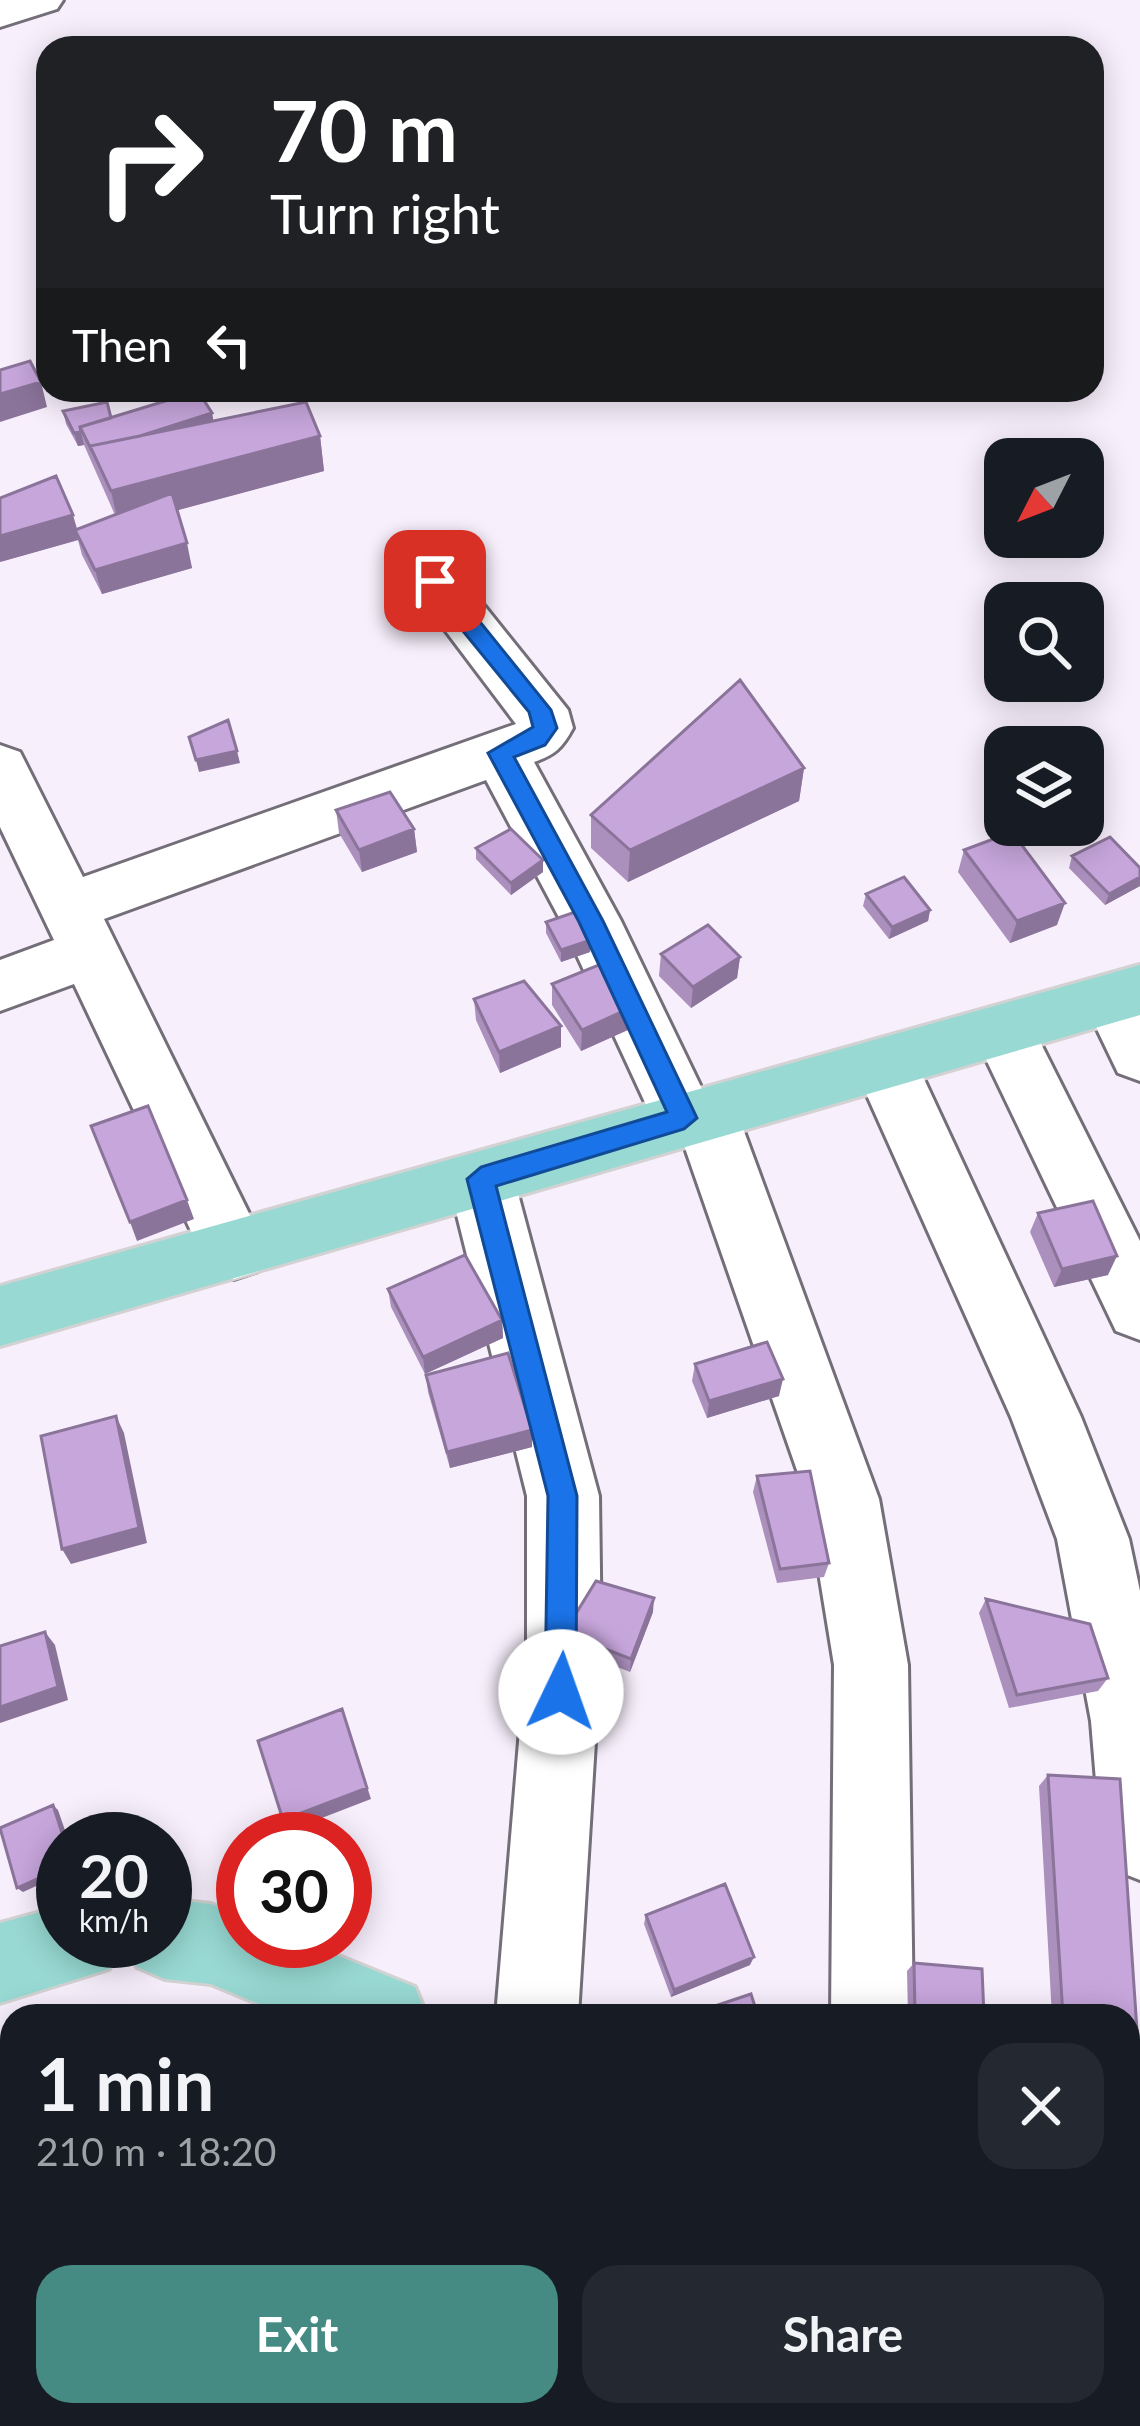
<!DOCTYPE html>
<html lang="en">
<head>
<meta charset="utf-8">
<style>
  body { margin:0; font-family:Lato,sans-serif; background:#242831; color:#f1f3f6; height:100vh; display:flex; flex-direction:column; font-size:45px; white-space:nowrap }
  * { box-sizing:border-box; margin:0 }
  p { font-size:39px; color:#9ea1a6 }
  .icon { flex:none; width:66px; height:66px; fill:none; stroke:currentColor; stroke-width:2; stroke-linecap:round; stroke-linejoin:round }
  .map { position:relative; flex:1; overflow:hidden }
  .side { position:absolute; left:0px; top:2004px; width:1140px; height:423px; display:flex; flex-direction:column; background:#171b24; border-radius:36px 36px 0 0; box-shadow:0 6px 30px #0003 }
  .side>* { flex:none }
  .banner { position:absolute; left:36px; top:36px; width:1068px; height:366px; border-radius:36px; box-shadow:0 6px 30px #0003; background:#202124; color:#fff; overflow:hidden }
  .needle { width:78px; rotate:228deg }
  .fabs { position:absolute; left:984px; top:438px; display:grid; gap:24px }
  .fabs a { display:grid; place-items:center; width:120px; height:120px; border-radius:24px; background:#171b24; box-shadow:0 6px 30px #0003; font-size:60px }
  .speed { position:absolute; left:36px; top:1812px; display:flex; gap:24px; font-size:60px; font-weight:700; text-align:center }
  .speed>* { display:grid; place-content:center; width:156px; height:156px; border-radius:50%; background:#171b24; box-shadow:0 6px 30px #0003; line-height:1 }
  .speed small { font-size:30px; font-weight:400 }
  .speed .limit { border:18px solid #d22; background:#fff; color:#111 }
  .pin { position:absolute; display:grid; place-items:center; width:102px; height:102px; color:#fff; margin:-51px; border-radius:24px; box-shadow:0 6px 18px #0006 }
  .me { position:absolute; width:132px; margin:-66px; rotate:3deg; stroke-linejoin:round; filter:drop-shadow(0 0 9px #0008) }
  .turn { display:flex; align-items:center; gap:42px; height:252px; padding:0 36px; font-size:54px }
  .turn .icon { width:156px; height:156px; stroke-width:2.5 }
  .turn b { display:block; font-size:84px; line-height:102px }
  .then { display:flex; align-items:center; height:114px; padding:0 36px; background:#0003; gap:24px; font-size:45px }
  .round { display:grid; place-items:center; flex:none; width:126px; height:126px; border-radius:36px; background:#242831 }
  .summary { display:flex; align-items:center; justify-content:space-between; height:204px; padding:0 36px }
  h1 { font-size:72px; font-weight:700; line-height:90px }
  .button { display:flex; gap:24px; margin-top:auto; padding:24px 36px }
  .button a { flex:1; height:138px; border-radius:36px; background:#458b84; color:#fff; font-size:48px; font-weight:700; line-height:138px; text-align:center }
  .button a+a { background:#242831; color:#f1f3f6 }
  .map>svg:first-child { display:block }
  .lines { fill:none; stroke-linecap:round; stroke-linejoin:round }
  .minor-casing { stroke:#746e79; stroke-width:6 }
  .major-casing { stroke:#d3d2d3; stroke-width:6 }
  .minor { fill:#fff; fill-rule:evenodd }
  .major { fill:#98d9d3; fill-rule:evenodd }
  .wall { fill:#ab8fbd }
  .shaded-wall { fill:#8b749a }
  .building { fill:#c7a6dc; stroke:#8b749a; stroke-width:3 }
  .route { fill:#1a73e8; stroke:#114b97; stroke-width:3 }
</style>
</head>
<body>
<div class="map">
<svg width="1140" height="2426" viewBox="0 0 1140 2426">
  <rect width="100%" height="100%" fill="#f7effc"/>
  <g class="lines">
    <g class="minor-casing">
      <path id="minor" d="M0 0H63L57 9 0 27Z
        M435 562 454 568 568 710 573 728C562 748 555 755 534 762L621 921 702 1089 729 1096 738 1115 879 1499 908 1665 913 2016H831L834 1665 807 1499 684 1145 661 1137 562 923 486 780 104 919 267 1250 258 1271 234 1279 210 1271 74 984 0 1011V960L54 940 0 827V745L20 752 83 877 516 724 408 581 416 568Z
        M1113 973 1135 980 1140 990V1081L1118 1073 1082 998 1091 980Z
        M1003 1004 1025 1012 1140 1241V1340L1116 1331 972 1030 981 1012Z
        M885 1038 907 1046 917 1064 1081 1417 1129 1539 1140 1591V1880L1112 1869 1101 1841 1091 1721 1057 1539 1011 1417 853 1064 863 1046Z
        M481 1151 504 1159 514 1179 599 1496 601 1646 578 2016H496L527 1646V1496L448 1179 458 1159Z"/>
    </g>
    <g class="major-casing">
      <path id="major" d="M1140 965V1015L0 1346V1286Z
        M165 1899 211 1904 243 1917V1941H302L415 1987 427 2016H288L211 1984 165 1979 137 1967 126 1941H165Z
        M63 1906V1941H121L109 1969 0 2003V1923Z
        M1128 2304 1140 2309V2397L1128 2392Z"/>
    </g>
    <use href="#minor" class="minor"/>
    <use href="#major" class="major"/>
  </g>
  <path class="wall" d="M63 411 111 418 212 413 213 421 320 436 324 471 177 510 192 568 102 594 82 555 78 540 0 562 115 515 84 445 78 446 66 424Z
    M804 768 799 801 628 882 591 848V815Z
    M336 810 414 829 417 852 362 872 339 833Z
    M476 848 543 860V872L511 895 476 859Z
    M964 850 1057 925 1010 943 958 872Z
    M1072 856 1140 868V886L1105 905 1069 868Z
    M866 894 930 910 928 921 889 939 863 906Z
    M546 922 591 940 590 952 561 962 546 933Z
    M661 954 740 957 737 978 691 1008 659 976Z
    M552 984 630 1029 581 1051 552 1005Z
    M474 999 561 1026V1047L500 1073 476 1020Z
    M1038 1213 1108 1275 1054 1287 1030 1232Z
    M388 1289 502 1320 503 1338 425 1374 391 1307Z
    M695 1364 779 1396 707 1418 692 1381Z
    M426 1375 532 1430V1447L450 1468 428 1392Z
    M757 1476 829 1563 824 1577 777 1583 753 1492Z
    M986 1599 1108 1678 1098 1691 1009 1708 979 1613Z
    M653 1612 630 1672 564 1646V1633Z
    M1048 1775 1120 1779 1139 2060 1128 2065V2016H1052L1039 1786Z
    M646 1915 750 1965 671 1997 644 1924Z
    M914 1963 984 2016H908L907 1971Z"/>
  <path class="shaded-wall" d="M41 382 47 407 0 422V394Z
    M139 390H175L141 399Z
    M212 413 217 438 92 451Z
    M81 432 84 445 78 446 74 433Z
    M320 436 324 471 119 526 111 491Z
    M73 515 80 539 75 530 78 540 0 562V536Z
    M187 543 192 568 102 594 95 570Z
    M237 751 240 763 199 772 196 760Z
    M804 768 799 801 628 882 630 850Z
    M414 829 417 852 362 872 359 850Z
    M543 860V872L511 895V883Z
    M1140 877V886L1105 905 1109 894Z
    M1065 903 1057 925 1010 943 1017 921Z
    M930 910 928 921 889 939 892 927Z
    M591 940 590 952 561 962V950Z
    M740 957 737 978 691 1008 693 987Z
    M630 1008V1029L581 1051 582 1030Z
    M561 1026V1047L500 1073 499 1052Z
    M187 1200 194 1219 137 1241 130 1222Z
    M1117 1256 1108 1275 1054 1287 1062 1269Z
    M502 1320 503 1338 425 1374 423 1357Z
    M783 1379 779 1396 707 1418 709 1401Z
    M116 1416 124 1433 147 1543 71 1564 62 1549Z
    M532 1430V1447L450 1468 447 1452Z
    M654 1598 653 1612 630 1672 631 1659Z
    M45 1632 55 1645 68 1700 0 1723V1707Z
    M342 1709 371 1799 288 1831 283 1820Z
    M53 1805 58 1810 68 1839H64Z
    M63 1867V1874L23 1892 17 1888Z
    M754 1957 750 1965 671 1997 674 1990Z"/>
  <path class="building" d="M30 361 41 382 0 394V370Z
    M198 391 212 413 140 436 90 446 92 451 80 427Z
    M107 402 111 418 80 427 81 432 74 433 63 411Z
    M306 402 320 436 111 491 90 446Z
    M56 476 73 515 0 536V498Z
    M172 493 187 543 95 570 75 530Z
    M740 680 804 768 630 850 591 815Z
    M228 720 237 751 196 760 189 737Z
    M390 792 414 829 359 850 336 810Z
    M511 829 543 860 511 883 476 848Z
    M1012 832 1065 903 1017 921 964 850Z
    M1110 837 1140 868V877L1109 894 1072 856Z
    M904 877 930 910 892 927 866 894Z
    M575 912 591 940 561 950 546 922Z
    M708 925 740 957 693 987 661 954Z
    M601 964 630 1008 582 1030 552 984Z
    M524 981 561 1026 499 1052 474 999Z
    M148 1106 187 1200 130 1222 91 1126Z
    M1093 1201 1117 1256 1062 1269 1038 1213Z
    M465 1255 502 1320 423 1357 388 1289Z
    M767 1342 783 1379 709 1401 695 1364Z
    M508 1353 532 1430 447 1452 426 1375Z
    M116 1416 139 1528 62 1549 41 1436Z
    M810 1471 829 1563 780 1569 757 1476Z
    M596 1581 654 1598 631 1659 564 1633Z
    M986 1599 1090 1624 1108 1678 1017 1695Z
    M45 1632 58 1687 0 1707V1646Z
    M342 1709 367 1788 283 1820 258 1741Z
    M1048 1775 1120 1779 1139 2060 1128 2058V2016H1063Z
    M53 1805 64 1839 63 1867 17 1888 0 1828Z
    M725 1884 754 1957 674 1990 646 1915Z
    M914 1963 982 1969 984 2016H915Z
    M751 1994 758 2016H685Z"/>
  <path class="route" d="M435 574 443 576 551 710 557 728 545 745 514 757 603 921 697 1118 684 1129 496 1186 577 1496 576 1692 572 1703 561 1708 550 1703 545 1692 548 1496 467 1179 481 1167 667 1112 579 922 488 753 533 727 529 712 427 587V576Z"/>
</svg>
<div class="fabs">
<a><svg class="needle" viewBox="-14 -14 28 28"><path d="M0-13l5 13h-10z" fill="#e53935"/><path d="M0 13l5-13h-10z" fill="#9ea1a6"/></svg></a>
<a><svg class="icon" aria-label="search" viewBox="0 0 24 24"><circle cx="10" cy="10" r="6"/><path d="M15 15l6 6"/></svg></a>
<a><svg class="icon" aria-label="layers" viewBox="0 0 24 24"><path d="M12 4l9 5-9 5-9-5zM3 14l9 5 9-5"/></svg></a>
</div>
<div class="speed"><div>20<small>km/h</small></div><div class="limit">30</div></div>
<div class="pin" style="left:435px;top:581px;background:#d93025"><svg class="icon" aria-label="arrive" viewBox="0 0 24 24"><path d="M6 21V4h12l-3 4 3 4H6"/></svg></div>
<svg class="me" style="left:561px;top:1692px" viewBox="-20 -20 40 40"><circle r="19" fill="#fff"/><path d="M0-13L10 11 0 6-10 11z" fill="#1a73e8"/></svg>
<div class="banner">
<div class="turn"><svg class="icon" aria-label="right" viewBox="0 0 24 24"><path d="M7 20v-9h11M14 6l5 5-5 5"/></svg><div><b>70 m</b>Turn right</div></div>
<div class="then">Then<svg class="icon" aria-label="left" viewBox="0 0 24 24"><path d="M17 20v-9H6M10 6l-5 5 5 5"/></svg></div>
</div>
<section class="side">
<div class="summary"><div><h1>1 min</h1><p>210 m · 18:20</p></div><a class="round"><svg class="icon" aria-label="close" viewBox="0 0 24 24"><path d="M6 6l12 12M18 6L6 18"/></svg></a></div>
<div class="button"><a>Exit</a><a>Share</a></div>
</section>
</div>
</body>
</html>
